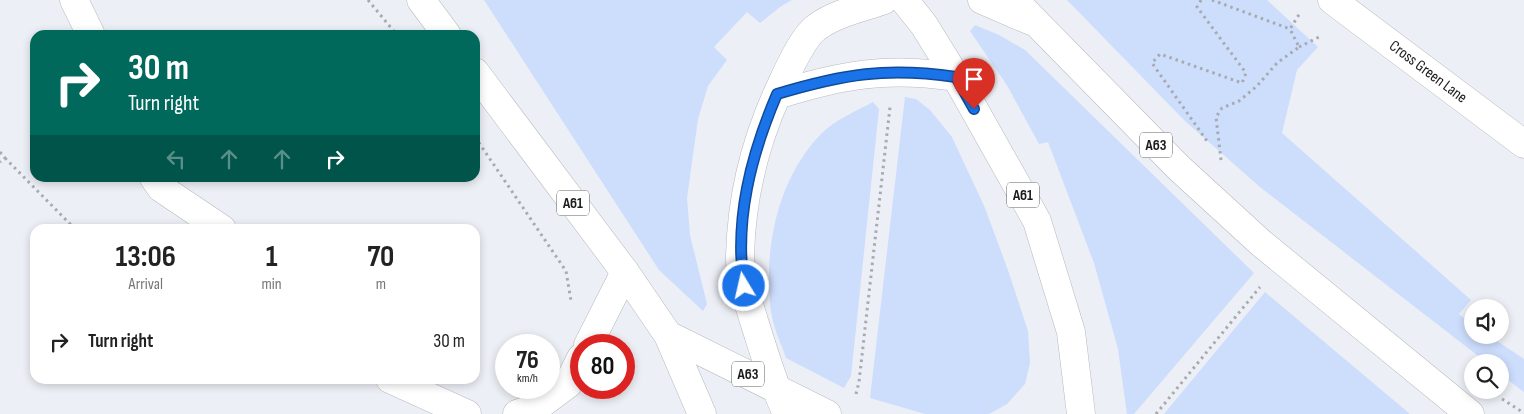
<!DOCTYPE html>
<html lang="en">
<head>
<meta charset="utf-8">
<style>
  body { margin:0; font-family:"Sofia Sans Condensed",sans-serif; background:#f2f2f2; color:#222; height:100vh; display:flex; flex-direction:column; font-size:19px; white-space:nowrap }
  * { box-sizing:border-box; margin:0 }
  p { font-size:16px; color:#767676 }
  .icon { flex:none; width:28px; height:28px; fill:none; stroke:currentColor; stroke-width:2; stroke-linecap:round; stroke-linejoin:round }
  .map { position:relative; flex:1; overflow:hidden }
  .side { position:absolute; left:30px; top:224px; width:450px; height:160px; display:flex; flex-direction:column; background:#fff; border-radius:15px; box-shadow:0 2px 8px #0003 }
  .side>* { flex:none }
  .guide { position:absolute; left:30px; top:30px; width:450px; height:152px; border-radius:15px; box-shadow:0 2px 8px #0003; background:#00695c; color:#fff; overflow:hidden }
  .buttons { position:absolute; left:1464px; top:299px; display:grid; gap:10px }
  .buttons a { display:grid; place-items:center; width:45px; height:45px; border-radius:50%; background:#fff; box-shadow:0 2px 8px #0003; font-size:25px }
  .speed { position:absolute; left:495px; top:334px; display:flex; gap:10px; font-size:25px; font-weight:700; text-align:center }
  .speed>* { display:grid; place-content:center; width:65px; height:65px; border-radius:50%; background:#fff; box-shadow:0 2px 8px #0003; line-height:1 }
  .speed small { font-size:12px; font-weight:400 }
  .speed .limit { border:8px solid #d22; background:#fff; color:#111 }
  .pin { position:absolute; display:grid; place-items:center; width:42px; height:42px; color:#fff; margin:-51px -21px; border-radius:50% 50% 50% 0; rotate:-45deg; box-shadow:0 0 5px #0007 }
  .pin .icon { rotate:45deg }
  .me { position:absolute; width:55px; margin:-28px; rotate:351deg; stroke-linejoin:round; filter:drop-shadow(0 0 4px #0008) }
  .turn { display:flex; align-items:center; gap:18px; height:105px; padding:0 15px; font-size:22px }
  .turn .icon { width:65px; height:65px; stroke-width:2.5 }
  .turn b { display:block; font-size:35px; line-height:42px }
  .lanes { display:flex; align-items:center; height:48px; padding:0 15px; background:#0003; justify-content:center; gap:25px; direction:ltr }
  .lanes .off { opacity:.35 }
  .eta { display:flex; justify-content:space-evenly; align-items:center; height:85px; text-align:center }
  .eta b { font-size:30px; font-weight:700; line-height:35px }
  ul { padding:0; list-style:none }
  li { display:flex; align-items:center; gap:15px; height:65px; padding:0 15px }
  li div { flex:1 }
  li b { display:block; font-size:19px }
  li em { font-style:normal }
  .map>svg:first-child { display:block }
  .green { fill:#cdddfc }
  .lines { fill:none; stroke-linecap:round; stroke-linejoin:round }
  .minor-casing { stroke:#b6b9bf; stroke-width:29 }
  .highway-casing { stroke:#b6b9bf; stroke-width:29 }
  .path { stroke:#a7aaaf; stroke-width:3; stroke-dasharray:2.5 4; stroke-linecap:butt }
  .minor { stroke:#fff; stroke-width:28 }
  .highway { stroke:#fff; stroke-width:28 }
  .route-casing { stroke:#114b97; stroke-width:12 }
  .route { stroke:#1a73e8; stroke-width:9 }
  .labels { text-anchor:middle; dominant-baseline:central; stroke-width:4.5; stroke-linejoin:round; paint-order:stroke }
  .shield { fill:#fff; stroke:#5f5f61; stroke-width:1 }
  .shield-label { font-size:15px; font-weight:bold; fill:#1a1b1d }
  .street-label { font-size:16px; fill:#1a1b1d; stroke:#fff }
</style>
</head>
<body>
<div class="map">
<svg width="1524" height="414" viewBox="0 0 1524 414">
  <rect width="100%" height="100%" fill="#eceff5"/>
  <path class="green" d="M484 0H792L780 7 760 23 747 12 714 47 727 60 708 86 698 119 687 198 690 235 707 304 703 311 659 270Z
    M1067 0H1267L1318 47 1297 70 1282 133 1471 300 1459 314 1472 325V335H1488L1524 359V392L1500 374V362H1486L1260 187 1185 121Z
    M975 25 999 35 1025 50 1254 273 1134 414H1127L1118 349 1094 263 1048 142 1039 144 1008 87 970 31Z
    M905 97 916 99 930 110 952 137 985 208 1009 273 1028 331 1030 363 1025 384 1007 404 989 414H925L870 398Z
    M873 102 879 109 851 376 844 388 786 358C781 343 773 327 771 311 763 251 777 179 821 134 835 120 856 111 873 102Z
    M1265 292 1410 414H1164Z"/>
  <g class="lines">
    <g class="minor-casing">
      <path id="minor" d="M74 0 91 35
        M1332 0 1524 144
        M154 178 161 188 222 229
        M588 345 625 272
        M390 379 467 414
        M517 414 537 407 568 384 581 358"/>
    </g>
    <g class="highway-casing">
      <path id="highway" d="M421 0 447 35
        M904 0 924 25 956 77 1037 221 1071 332 1081 414
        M982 0 1031 21
        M1014 0 1179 168 1261 243 1470 414
        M475 72 625 272 668 335 702 414
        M777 95C844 74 886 67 956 77
        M668 335 827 414
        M787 414C773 384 764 352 754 321 748 301 740 279 740 258 741 199 754 145 778 92 786 75 802 37 817 27 836 13 862 8 884 0"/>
    </g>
    <path class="path" d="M368 0 397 35
      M1201 0 1197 7 1246 73 1242 83 1160 54 1152 63 1207 141 1205 143
      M1212 0 1290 29 1300 13
      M1299 47 1321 36
      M475 137 566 271 571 301
      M0 152 5 158 0 162
      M5 158 75 229
      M1221 160 1216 117 1222 108 1239 101 1257 86 1277 63 1299 47 1290 29
      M856 394 859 382 890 107
      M1502 399 1524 413
      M1156 414 1260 287"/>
    <use href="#minor" class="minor"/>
    <use href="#highway" class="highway"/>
  </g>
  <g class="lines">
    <g class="route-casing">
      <path id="route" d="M744 286C734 220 751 155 777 94 844 74 886 67 956 77L974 109"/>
    </g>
    <use href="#route" class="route"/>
  </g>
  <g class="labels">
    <g class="shield">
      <rect x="1140" y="132.5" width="32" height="25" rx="4"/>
      <rect x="1007" y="182.5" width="32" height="25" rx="4"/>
      <rect x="557" y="190.5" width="32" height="25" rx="4"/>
      <rect x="732" y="361.5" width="32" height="25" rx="4"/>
    </g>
    <g class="shield-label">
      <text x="1156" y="145">A63</text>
      <text x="1023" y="195">A61</text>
      <text x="573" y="203">A61</text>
      <text x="748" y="374">A63</text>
    </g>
    <g class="street-label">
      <text transform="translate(1428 72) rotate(37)">Cross Green Lane</text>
    </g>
  </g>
</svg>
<div class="buttons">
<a><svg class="icon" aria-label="sound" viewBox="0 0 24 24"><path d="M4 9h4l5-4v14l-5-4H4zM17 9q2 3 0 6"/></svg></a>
<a><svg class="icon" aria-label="search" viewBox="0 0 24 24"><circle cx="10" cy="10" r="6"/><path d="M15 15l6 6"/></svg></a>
</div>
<div class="speed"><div>76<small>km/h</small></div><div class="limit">80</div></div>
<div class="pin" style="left:974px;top:109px;background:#d93025"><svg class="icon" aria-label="arrive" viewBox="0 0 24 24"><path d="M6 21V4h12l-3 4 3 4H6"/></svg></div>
<svg class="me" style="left:744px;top:286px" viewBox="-20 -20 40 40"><circle r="17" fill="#1a73e8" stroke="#fff" stroke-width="3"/><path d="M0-11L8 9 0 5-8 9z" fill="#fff"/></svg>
<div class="guide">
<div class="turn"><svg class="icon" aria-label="right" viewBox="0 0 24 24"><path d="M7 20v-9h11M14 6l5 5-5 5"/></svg><div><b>30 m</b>Turn right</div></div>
<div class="lanes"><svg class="icon off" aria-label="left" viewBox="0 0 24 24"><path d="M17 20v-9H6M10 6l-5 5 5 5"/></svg><svg class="icon off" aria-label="ahead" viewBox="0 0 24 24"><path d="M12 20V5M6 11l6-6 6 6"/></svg><svg class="icon off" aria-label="ahead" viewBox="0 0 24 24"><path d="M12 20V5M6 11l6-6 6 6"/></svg><svg class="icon" aria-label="right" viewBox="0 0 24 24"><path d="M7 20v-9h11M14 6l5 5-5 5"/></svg></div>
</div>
<section class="side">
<div class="eta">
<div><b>13:06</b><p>Arrival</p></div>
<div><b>1</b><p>min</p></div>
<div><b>70</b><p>m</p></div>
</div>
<ul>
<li><svg class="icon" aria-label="right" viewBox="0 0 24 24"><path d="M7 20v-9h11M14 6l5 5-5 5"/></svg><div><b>Turn right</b></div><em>30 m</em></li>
</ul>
</section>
</div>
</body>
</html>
